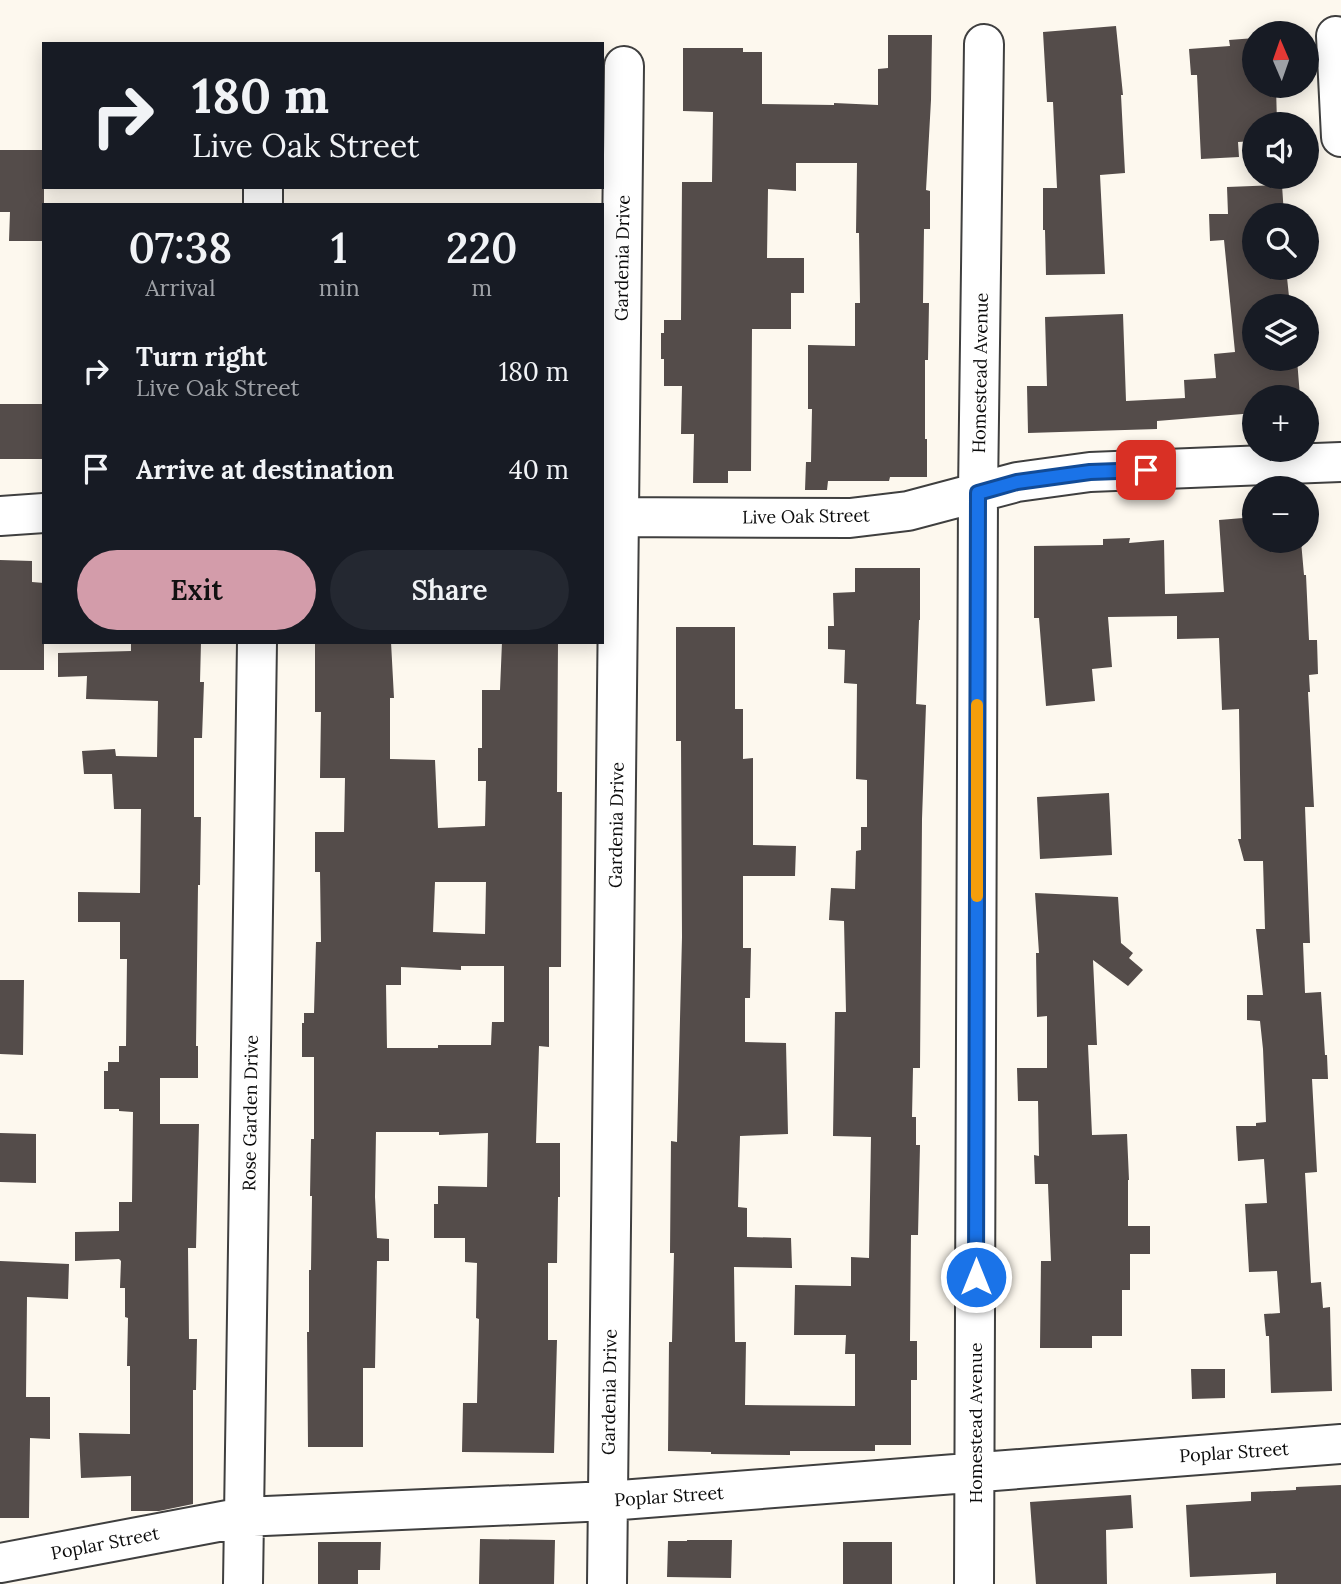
<!DOCTYPE html>
<html lang="en">
<head>
<meta charset="utf-8">
<style>
  body { margin:0; font-family:Lora,serif; background:#242831; color:#f1f3f6; height:100vh; display:flex; flex-direction:column; font-size:26px; white-space:nowrap }
  * { box-sizing:border-box; margin:0 }
  p { font-size:23px; color:#9ea1a6 }
  .icon { flex:none; width:38px; height:38px; fill:none; stroke:currentColor; stroke-width:2; stroke-linecap:round; stroke-linejoin:round }
  .map { position:relative; flex:1; overflow:hidden }
  .details { position:absolute; left:42px; top:203px; width:562px; height:441px; display:flex; flex-direction:column; background:#171b24; border-radius:0px; box-shadow:0 4px 18px #0003 }
  .details>* { flex:none }
  .banner { position:absolute; left:42px; top:42px; width:562px; height:147px; border-radius:0px; box-shadow:0 4px 18px #0003; background:#171b24; color:#f1f3f6; overflow:hidden }
  .needle { width:46px; rotate:358deg }
  .fabs { position:absolute; left:1242px; top:21px; display:grid; gap:14px }
  .fabs a { display:grid; place-items:center; width:77px; height:77px; border-radius:50%; background:#171b24; box-shadow:0 4px 18px #0003; font-size:35px }
  .pin { position:absolute; display:grid; place-items:center; width:60px; height:60px; color:#fff; margin:-30px; border-radius:14px; box-shadow:0 4px 10px #0006 }
  .me { position:absolute; width:77px; margin:-38px; rotate:0deg; stroke-linejoin:round; filter:drop-shadow(0 0 5px #0008) }
  .turn { display:flex; align-items:center; gap:24px; height:147px; padding:0 35px; font-size:32px }
  .turn .icon { width:91px; height:91px; stroke-width:2.5 }
  .turn b { display:block; font-size:49px; line-height:60px }
  .eta { display:flex; justify-content:space-evenly; align-items:center; height:119px; text-align:center }
  .eta b { font-size:42px; font-weight:600; line-height:49px }
  .primary-button { display:flex; gap:14px; margin-top:auto; padding:14px 35px }
  .primary-button a { flex:1; height:80px; border-radius:42px; background:#d39caa; color:#111; font-size:28px; font-weight:600; line-height:80px; text-align:center }
  .primary-button a+a { background:#242831; color:#f1f3f6 }
  ul { padding:0; list-style:none }
  li { display:flex; align-items:center; gap:21px; height:98px; padding:0 35px }
  li div { flex:1 }
  li b { display:block; font-size:26px }
  li em { font-style:normal }
  .map>svg:first-child { display:block }
  .building { fill:#544c4a; fill-rule:evenodd }
  .lines { fill:none; stroke-linecap:round; stroke-linejoin:round }
  .minor-casing { stroke:#3f3f3f; stroke-width:42 }
  .minor { stroke:#fff; stroke-width:38 }
  .route-casing { stroke:#114b97; stroke-width:18 }
  .route { stroke:#1a73e8; stroke-width:12 }
  .slow { stroke:#f59e0b; stroke-width:12 }
  .labels { text-anchor:middle; dominant-baseline:central; stroke-width:7; stroke-linejoin:round; paint-order:stroke }
  .street-label { font-size:18px; fill:#0c0c0c; stroke:#fff }
</style>
</head>
<body>
<div class="map">
<svg width="1341" height="1584" viewBox="0 0 1341 1584">
  <rect width="100%" height="100%" fill="#fdf8ee"/>
  <path class="building" d="M1116 26 1123 95H1121L1125 173 1100 175 1105 274 1046 275 1045 230H1043V188H1057L1053 102H1047L1043 32Z
    M888 35H932L931 100 926 190 930 191V229H924L923 303H929L928 360H925V439H927V477H890L889 481H828L827 490H805L806 462H811L812 409H808V345L855 346V303H860L859 233H856L857 163H796V191L768 189 767 258H804V293H791V329H752L751 471H728V483H693L694 434H681L682 386H664V359H661V333H664V320H681L682 182H712L713 112 683 111V48H743V52H762V104L834 105V103L878 105V69L888 68Z
    M1255 38V86H1276L1277 124H1255V141L1238 142 1239 157 1201 159 1197 75H1191L1189 49 1230 46 1229 40Z
    M0 150H44V241H9L10 212H0Z
    M1282 185 1284 215H1255V268H1286L1290 306H1255V359H1297L1300 397H1255V413L1157 421V429L1028 433 1027 386H1047L1045 317 1123 314 1126 401 1185 398 1184 380 1216 378 1214 354 1235 352 1224 240 1210 241 1209 214H1228L1227 187Z
    M0 404H44V459H0Z
    M1255 517V541H1301L1304 575H1306L1309 640H1317L1318 674 1309 675 1310 692H1308L1314 807H1305L1310 943H1303L1305 993 1321 992 1325 1055H1327L1328 1079H1312L1317 1172 1305 1173 1311 1283 1321 1282 1323 1308 1330 1307 1332 1391 1271 1393 1269 1336H1266L1264 1314 1280 1313 1277 1271 1249 1272 1245 1204 1267 1203 1264 1159 1238 1161 1236 1126H1256V1123L1266 1122 1263 1049 1260 1021 1247 1020V995H1263L1256 929H1265L1263 861H1244L1238 839H1241L1239 709 1222 710 1219 638 1177 639V616L1108 617 1112 667 1092 669 1095 701 1046 706 1039 618H1034V546L1103 545V539L1130 538 1129 543 1164 540 1165 594 1224 592 1219 520Z
    M0 560 32 561V582L44 583V670H0Z
    M855 568H920V620H919L916 704 926 705 922 819 920 1068H913L912 1117H916V1145H920L918 1235H911L910 1341H917V1380H911V1445H875V1451H790V1455L711 1454V1452L668 1451 669 1342H672L674 1253H670L671 1141 677 1142 682 937 681 741H676V627H735V709H743V759L753 758V845L796 846 795 876H743V948H751L750 998H745V1042L786 1043 788 1134 740 1136 738 1207 747 1208V1237L791 1238 792 1268 734 1267 735 1342H746L745 1405 855 1406V1354H845L846 1335H794L795 1285 851 1286V1257L869 1258 871 1137 833 1136 835 1012H846L844 921 829 920 831 888 855 889 856 851 861 850V827H867V780L856 779 857 684 844 683 845 650 828 649V626H834L833 593 855 592Z
    M131 642H201L200 682H204L202 738H194V817H201L200 885H198L196 1046H198V1078H160V1124H199L196 1248H188L189 1339H197L196 1390H193V1504L159 1511H131V1476L81 1478 79 1433 130 1434V1366H127L128 1318 125 1317V1288H120L121 1261 119 1259 75 1261V1232L119 1231V1202H132L133 1112 119 1111V1109H104V1071H108V1062H119V1046H126L127 959H120V922H78V892L140 893 141 809H114L112 774H84L82 751 115 749 116 756 157 757 158 701 86 699 87 676 58 677V653L131 651Z
    M315 642H391L394 698H390V759L435 760 438 828 485 826 486 781H478V748H482V690H500L502 642H558L557 792H562L561 967H549V1047L539 1046 536 1143H560V1197H558L557 1263H548V1340H557L554 1453 462 1452 463 1403H477L479 1319 476 1318 477 1263 465 1262V1238H434V1204H438V1186L487 1187 488 1133 439 1135V1132H376L375 1197 377 1238 389 1239V1261H377L375 1368H363V1447H308L307 1332H309V1270H311L312 1196H310L311 1139H314V1057H302V1023H304V1013H314L316 942H321L320 872H315V832H344L345 778H320L321 712H315ZM435 882H486L485 934 433 932ZM461 966H504V1022H492L491 1045H438V1048H387L386 985H401V967L461 970Z
    M1109 793 1112 855 1040 859 1037 797Z
    M1035 893 1118 897 1121 943 1133 953 1129 958 1143 970 1128 986 1093 960 1097 1045H1088L1092 1135 1127 1134 1129 1180H1128V1226H1150V1254H1130V1290H1122V1336H1092V1348H1040L1041 1261H1051L1048 1184H1035L1034 1155 1039 1156 1038 1101H1018L1017 1068H1047V1016L1037 1017 1036 953H1039Z
    M0 980H24L23 1055 0 1054Z
    M0 1133 36 1134V1183L0 1182Z
    M0 1261 69 1264 68 1299 27 1297 26 1397H50V1439L30 1438 29 1518H0Z
    M1191 1369H1225V1398L1192 1399Z
    M1341 1485V1584H1276V1573L1190 1577 1186 1505 1251 1501V1492L1296 1490V1487Z
    M1131 1495 1133 1528 1106 1530 1107 1584H1036L1030 1502Z
    M480 1539 555 1540 554 1584H479Z
    M687 1540H732L731 1578 667 1577 668 1541H687Z
    M318 1542H381L380 1570H358V1584H318Z
    M843 1542H892V1584H843Z"/>
  <g class="lines">
    <g class="minor-casing">
      <path id="minor" d="M1336 36 1341 137
        M263 205V187
        M0 516 44 513
        M602 517 850 518 908 511 1017 482 1090 472 1341 462
        M0 1563 244 1517 608 1501 1341 1444
        M243 1584 257 642
        M607 1584 624 66
        M974 1584 978 493 984 44"/>
    </g>
    <use href="#minor" class="minor"/>
  </g>
  <g class="lines">
    <g class="route-casing">
      <path id="route" d="M976 1277 978 493 1017 482 1090 472 1146 470"/>
    </g>
    <use href="#route" class="route"/>
    <path class="slow" d="M977 896V705"/>
  </g>
  <g class="labels">
    <g class="street-label">
      <text transform="translate(622 258) rotate(-89)">Gardenia Drive</text>
      <text transform="translate(980 373) rotate(-89)">Homestead Avenue</text>
      <text transform="translate(806 516) rotate(-1)">Live Oak Street</text>
      <text transform="translate(616 825) rotate(-89)">Gardenia Drive</text>
      <text transform="translate(250 1113) rotate(-89)">Rose Garden Drive</text>
      <text transform="translate(609 1392) rotate(-89)">Gardenia Drive</text>
      <text transform="translate(975 1423) rotate(-90)">Homestead Avenue</text>
      <text transform="translate(1234 1452) rotate(-4)">Poplar Street</text>
      <text transform="translate(669 1496) rotate(-4)">Poplar Street</text>
      <text transform="translate(105 1543) rotate(-11)">Poplar Street</text>
    </g>
  </g>
</svg>
<div class="fabs">
<a><svg class="needle" viewBox="-14 -14 28 28"><path d="M0-13l5 13h-10z" fill="#e53935"/><path d="M0 13l5-13h-10z" fill="#9ea1a6"/></svg></a>
<a><svg class="icon" aria-label="sound" viewBox="0 0 24 24"><path d="M4 9h4l5-4v14l-5-4H4zM17 9q2 3 0 6"/></svg></a>
<a><svg class="icon" aria-label="search" viewBox="0 0 24 24"><circle cx="10" cy="10" r="6"/><path d="M15 15l6 6"/></svg></a>
<a><svg class="icon" aria-label="layers" viewBox="0 0 24 24"><path d="M12 4l9 5-9 5-9-5zM3 14l9 5 9-5"/></svg></a>
<a>+</a>
<a>−</a>
</div>
<div class="pin" style="left:1146px;top:470px;background:#d93025"><svg class="icon" aria-label="arrive" viewBox="0 0 24 24"><path d="M6 21V4h12l-3 4 3 4H6"/></svg></div>
<svg class="me" style="left:976px;top:1277px" viewBox="-20 -20 40 40"><circle r="17" fill="#1a73e8" stroke="#fff" stroke-width="3"/><path d="M0-11L8 9 0 5-8 9z" fill="#fff"/></svg>
<div class="banner">
<div class="turn"><svg class="icon" aria-label="right" viewBox="0 0 24 24"><path d="M7 20v-9h11M14 6l5 5-5 5"/></svg><div><b>180 m</b>Live Oak Street</div></div>
</div>
<section class="details">
<div class="eta">
<div><b>07:38</b><p>Arrival</p></div>
<div><b>1</b><p>min</p></div>
<div><b>220</b><p>m</p></div>
</div>
<ul>
<li><svg class="icon" aria-label="right" viewBox="0 0 24 24"><path d="M7 20v-9h11M14 6l5 5-5 5"/></svg><div><b>Turn right</b><p>Live Oak Street</p></div><em>180 m</em></li>
<li><svg class="icon" aria-label="arrive" viewBox="0 0 24 24"><path d="M6 21V4h12l-3 4 3 4H6"/></svg><div><b>Arrive at destination</b></div><em>40 m</em></li>
</ul>
<div class="primary-button"><a>Exit</a><a>Share</a></div>
</section>
</div>
</body>
</html>
